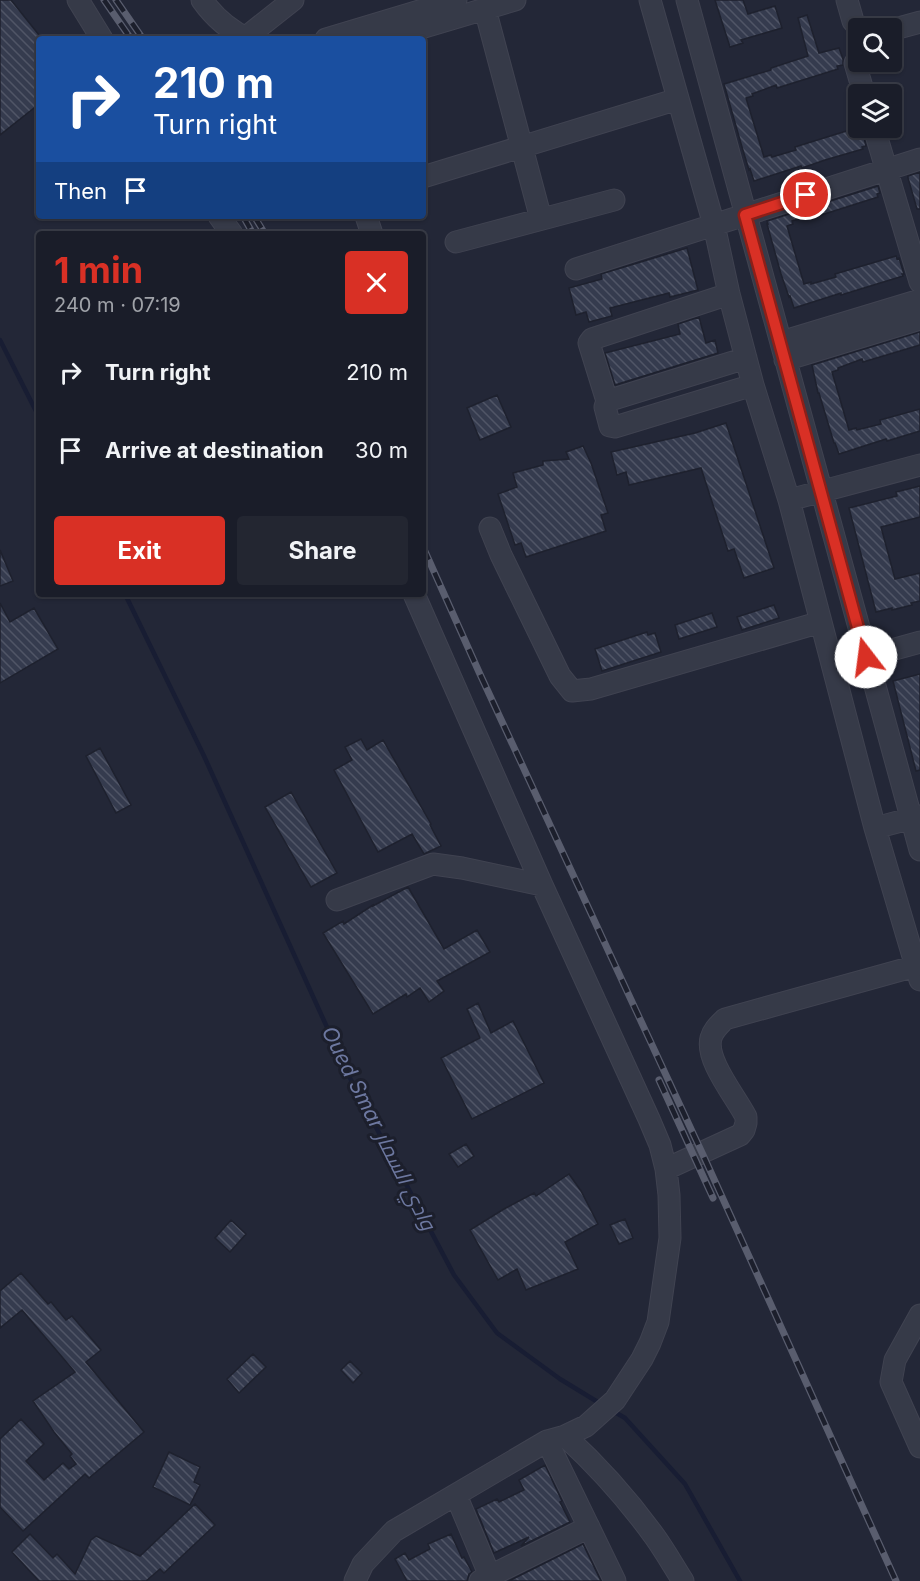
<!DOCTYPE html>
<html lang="en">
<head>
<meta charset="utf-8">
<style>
  body { margin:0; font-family:Inter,Cairo,sans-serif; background:#232631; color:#f1f3f6; height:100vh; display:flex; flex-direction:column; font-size:22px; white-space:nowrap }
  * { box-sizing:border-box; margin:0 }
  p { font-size:20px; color:#9fa2a8 }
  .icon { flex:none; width:33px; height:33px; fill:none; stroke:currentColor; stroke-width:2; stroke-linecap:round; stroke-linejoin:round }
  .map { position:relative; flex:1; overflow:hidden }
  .side { position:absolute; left:36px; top:231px; width:390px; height:366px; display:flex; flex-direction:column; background:#1a1d29; border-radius:6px; box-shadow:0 2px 4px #0004,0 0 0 2px #383b46 }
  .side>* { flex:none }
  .guide { position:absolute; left:36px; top:36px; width:390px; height:183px; border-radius:6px; box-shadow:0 2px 4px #0004,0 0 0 2px #383b46; background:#1a4fa0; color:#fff; overflow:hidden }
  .controls { position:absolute; left:848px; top:18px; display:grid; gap:12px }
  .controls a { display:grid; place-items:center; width:54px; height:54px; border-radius:6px; background:#1a1d29; box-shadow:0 2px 4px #0004,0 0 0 2px #383b46; font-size:30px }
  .pin { position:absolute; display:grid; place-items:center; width:51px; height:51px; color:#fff; margin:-26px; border:3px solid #fff; border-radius:50%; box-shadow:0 2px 6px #0007 }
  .me { position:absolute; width:66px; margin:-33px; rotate:345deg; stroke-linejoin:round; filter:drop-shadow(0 0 4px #0008) }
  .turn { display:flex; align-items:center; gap:21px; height:126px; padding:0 18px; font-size:27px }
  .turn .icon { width:78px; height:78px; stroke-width:2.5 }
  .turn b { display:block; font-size:42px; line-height:51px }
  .then { display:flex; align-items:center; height:57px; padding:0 18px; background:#0003; gap:12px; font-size:22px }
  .round { display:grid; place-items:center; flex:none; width:63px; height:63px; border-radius:6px; background:#232631 }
  .head { display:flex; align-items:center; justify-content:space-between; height:102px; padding:0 18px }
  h1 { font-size:36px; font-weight:700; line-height:45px; color:#d93025 }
  .button { display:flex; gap:12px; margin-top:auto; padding:12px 18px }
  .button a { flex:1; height:69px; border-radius:6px; background:#d93025; color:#fff; font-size:24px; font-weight:700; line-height:69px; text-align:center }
  .button a+a { background:#232631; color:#f1f3f6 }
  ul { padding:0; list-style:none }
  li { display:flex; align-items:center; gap:18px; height:78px; padding:0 18px }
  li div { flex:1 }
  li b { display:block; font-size:22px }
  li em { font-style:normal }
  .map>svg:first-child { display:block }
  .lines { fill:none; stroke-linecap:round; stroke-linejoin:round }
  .stream { stroke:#181d33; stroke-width:4.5 }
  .building { fill:url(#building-back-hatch); stroke:#1e212e; stroke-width:1.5 }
  .minor-casing { stroke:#404351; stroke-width:23 }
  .minor { stroke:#363a48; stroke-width:21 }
  .rail-casing { stroke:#595d6e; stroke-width:7 }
  .rail { stroke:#1c1f2c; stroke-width:4.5; stroke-dasharray:14; stroke-linecap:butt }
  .route-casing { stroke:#8d1f18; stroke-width:15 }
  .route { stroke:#d93025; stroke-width:10 }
  .labels { text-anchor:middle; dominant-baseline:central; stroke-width:6; stroke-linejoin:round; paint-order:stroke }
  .water-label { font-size:21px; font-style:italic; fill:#6d78a0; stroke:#1c1f2c }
</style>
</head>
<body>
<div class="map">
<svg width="920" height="1581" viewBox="0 0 920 1581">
  <defs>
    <pattern id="building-back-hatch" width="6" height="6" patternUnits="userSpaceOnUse" patternTransform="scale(1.5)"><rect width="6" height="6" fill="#353b4e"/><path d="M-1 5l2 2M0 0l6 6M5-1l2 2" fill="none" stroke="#505566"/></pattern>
  </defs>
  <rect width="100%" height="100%" fill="#232737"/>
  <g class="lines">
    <path class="stream" d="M0 340 39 417
      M125 594 204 756 350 1078 454 1275 497 1333 560 1379 601 1404
      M613 1411 625 1418 685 1484 740 1581"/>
  </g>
  <path class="building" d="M0 0H11L39 35V104L0 135Z
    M715 0H743L748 14 775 6 782 28 741 40 743 43 730 47Z
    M807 15 819 53 839 48 843 59V65L837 66 838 69 777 88 776 85 752 94 753 96 746 98 764 157 771 155 772 157 796 150 795 147 856 128 857 132 862 130 866 146 862 147 863 149 825 160 802 168 801 166 754 181 750 169 749 170 742 147 724 84 771 70V68L808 56 798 18Z
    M920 172V209H917L908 178V176Z
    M878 186 880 193 877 194 878 197 818 216 817 213 792 221 793 224 787 226 804 284 811 282V284L836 277 835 274 896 256 897 259 899 258 904 274H902L903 276 841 295V293L794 308 790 296 789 297 781 274 767 224H768L767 221Z
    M687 248 698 290 670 297 669 293 610 308 612 316 589 322 586 312 576 315 569 288 602 279 601 274Z
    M699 317 706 343 715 340 718 353 615 385 605 353 680 334 678 324Z
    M920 332V345L863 362 862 359 838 368V370L832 372 849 430 856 428 857 430 881 424 880 420 920 409V431L887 441 886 439 839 454 835 443H834L819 393H818L812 365Z
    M497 395 511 427 480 440 467 408Z
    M726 423 774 568 744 578 734 549 728 551 701 468 629 485 626 472 617 475 611 452 695 433Z
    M583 446 591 463 608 513 601 515 606 531 526 557 521 543 515 545 498 494 517 487 513 473 543 465V461L569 459 566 452Z
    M920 486V517L881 527 895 579 920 573V601L911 603 912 605 892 610V608L876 612 849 508 897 496 896 492Z
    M0 550 13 581 0 586Z
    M0 603 10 622 34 608 58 649 0 683Z
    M774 605 779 618 742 630 737 617Z
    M712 613 717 627 679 639 675 625Z
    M647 632 648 635 655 633 661 652 602 671 595 649Z
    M920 674V770L916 771 893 681Z
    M361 739 367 750 383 740 431 824 430 825 441 846 424 854 412 834 378 852 334 770 352 760 345 747Z
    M100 748 131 805 116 813 86 756Z
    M291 792 337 873 311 887 265 807Z
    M408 887 444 949 477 930 490 952 437 981 444 991 429 1002 420 988 407 997 406 994 373 1014 323 933 343 921 344 924 373 905V906Z
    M478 1003 491 1033 513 1021 544 1083 472 1119 441 1058 480 1038 467 1009Z
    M466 1144 474 1156 458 1167 449 1154Z
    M569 1174 581 1191 598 1224 565 1242 578 1269 526 1290 517 1269 498 1280 470 1230 504 1209 534 1193 536 1196Z
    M625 1219 633 1238 619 1244 610 1225Z
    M231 1220 246 1234 230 1252 215 1238Z
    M21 1273 48 1304 51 1302 66 1320 72 1316 101 1350 86 1362 144 1432 89 1478 85 1474 23 1531 0 1507V1439L21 1419 44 1444 26 1461 44 1480 63 1463 69 1469 76 1464 70 1456 72 1454 54 1432 33 1401 75 1372 22 1310 0 1328V1291Z
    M253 1354 266 1367 239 1393 227 1379Z
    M350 1361 362 1373 353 1383 341 1370Z
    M169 1452 200 1467 194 1482 200 1485 190 1505 153 1487Z
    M545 1465 562 1501 560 1502 570 1522 521 1546 529 1537 494 1553 476 1509 497 1499 499 1502 524 1490 519 1480Z
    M195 1504 215 1525 164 1573 160 1569 146 1581H39L12 1552 30 1534 53 1558 57 1554 75 1574 91 1540 96 1536 140 1556Z
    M451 1534 462 1558 464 1557 472 1572 469 1574 467 1581H407L395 1559 405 1553 409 1560 430 1549 428 1544Z
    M583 1544 601 1581H509Z"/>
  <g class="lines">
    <g class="minor-casing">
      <path id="minor" d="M78 0 102 39
        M202 0C214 17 229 30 248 39
        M650 0 714 225 729 294 753 385 789 500 875 828 920 980
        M687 0 920 850
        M847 0 853 21 859 28
        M485 9 541 219
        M891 30 920 22
        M245 38 293 0
        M326 39 456 0
        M384 39 515 0
        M855 63 864 94
        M874 128 920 282
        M423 177 678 99
        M219 216 232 234
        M366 216 372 234
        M456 242 614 200
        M576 269 920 159
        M781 342 920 300
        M746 358 607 401 605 407 610 426 615 427 753 385
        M785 360 920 319
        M607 401 589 343 592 339 729 294
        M789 500 920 465
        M490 528 501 555 560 676 572 691 591 689 821 622
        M866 657 920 642
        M875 828 920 816
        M337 900 433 864 462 868 542 885
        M666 1169 740 1135 744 1130 746 1123V1117C736 1097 705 1060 711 1038 713 1030 719 1025 725 1019L916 966
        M920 1315 895 1360 891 1382 920 1447
        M565 1436C599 1467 629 1501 655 1537 665 1551 674 1567 683 1581
        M547 1441 615 1581
        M456 1495 492 1581
        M355 1581 363 1564 394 1531 547 1441 565 1436 586 1426 615 1400 642 1359 650 1343 658 1322 670 1238 669 1195 666 1169 660 1145 649 1119 542 885 414 594
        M480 1581 589 1527"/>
    </g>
    <use href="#minor" class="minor"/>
    <g class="rail-casing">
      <path id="rail" d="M104 0 131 39
        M116 0 143 39
        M243 216 253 234
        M254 216 265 234
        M423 547 479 672 704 1157 896 1581
        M659 1080 713 1198"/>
    </g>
    <use href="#rail" class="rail"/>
  </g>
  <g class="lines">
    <g class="route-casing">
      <path id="route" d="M806 195 745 215 866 657"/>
    </g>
    <use href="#route" class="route"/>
  </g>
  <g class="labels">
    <g class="water-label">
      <text transform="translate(379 1128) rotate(63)">Oued Smar وادي السمار</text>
    </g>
  </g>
</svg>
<div class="controls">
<a><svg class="icon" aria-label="search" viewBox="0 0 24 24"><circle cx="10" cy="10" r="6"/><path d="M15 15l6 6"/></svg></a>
<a><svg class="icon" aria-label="layers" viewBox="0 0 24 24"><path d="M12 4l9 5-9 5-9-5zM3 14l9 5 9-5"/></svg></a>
</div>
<div class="pin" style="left:806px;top:195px;background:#d93025"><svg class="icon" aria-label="arrive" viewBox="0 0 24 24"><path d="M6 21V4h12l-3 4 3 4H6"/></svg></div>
<svg class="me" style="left:866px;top:657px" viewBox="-20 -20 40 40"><circle r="19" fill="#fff"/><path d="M0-13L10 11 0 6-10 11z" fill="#d93025"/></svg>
<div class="guide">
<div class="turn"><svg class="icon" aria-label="right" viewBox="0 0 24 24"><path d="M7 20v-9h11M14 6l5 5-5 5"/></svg><div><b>210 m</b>Turn right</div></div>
<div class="then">Then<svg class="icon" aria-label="arrive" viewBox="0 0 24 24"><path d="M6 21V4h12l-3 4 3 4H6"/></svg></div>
</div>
<section class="side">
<div class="head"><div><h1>1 min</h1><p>240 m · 07:19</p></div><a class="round" style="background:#d93025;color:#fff"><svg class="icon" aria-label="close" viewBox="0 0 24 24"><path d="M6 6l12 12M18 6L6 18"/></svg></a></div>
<ul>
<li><svg class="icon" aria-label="right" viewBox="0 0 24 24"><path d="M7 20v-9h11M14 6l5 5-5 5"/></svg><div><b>Turn right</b></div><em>210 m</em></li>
<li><svg class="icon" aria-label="arrive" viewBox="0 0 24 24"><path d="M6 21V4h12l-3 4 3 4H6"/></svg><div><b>Arrive at destination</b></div><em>30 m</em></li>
</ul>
<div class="button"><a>Exit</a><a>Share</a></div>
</section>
</div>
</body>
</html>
